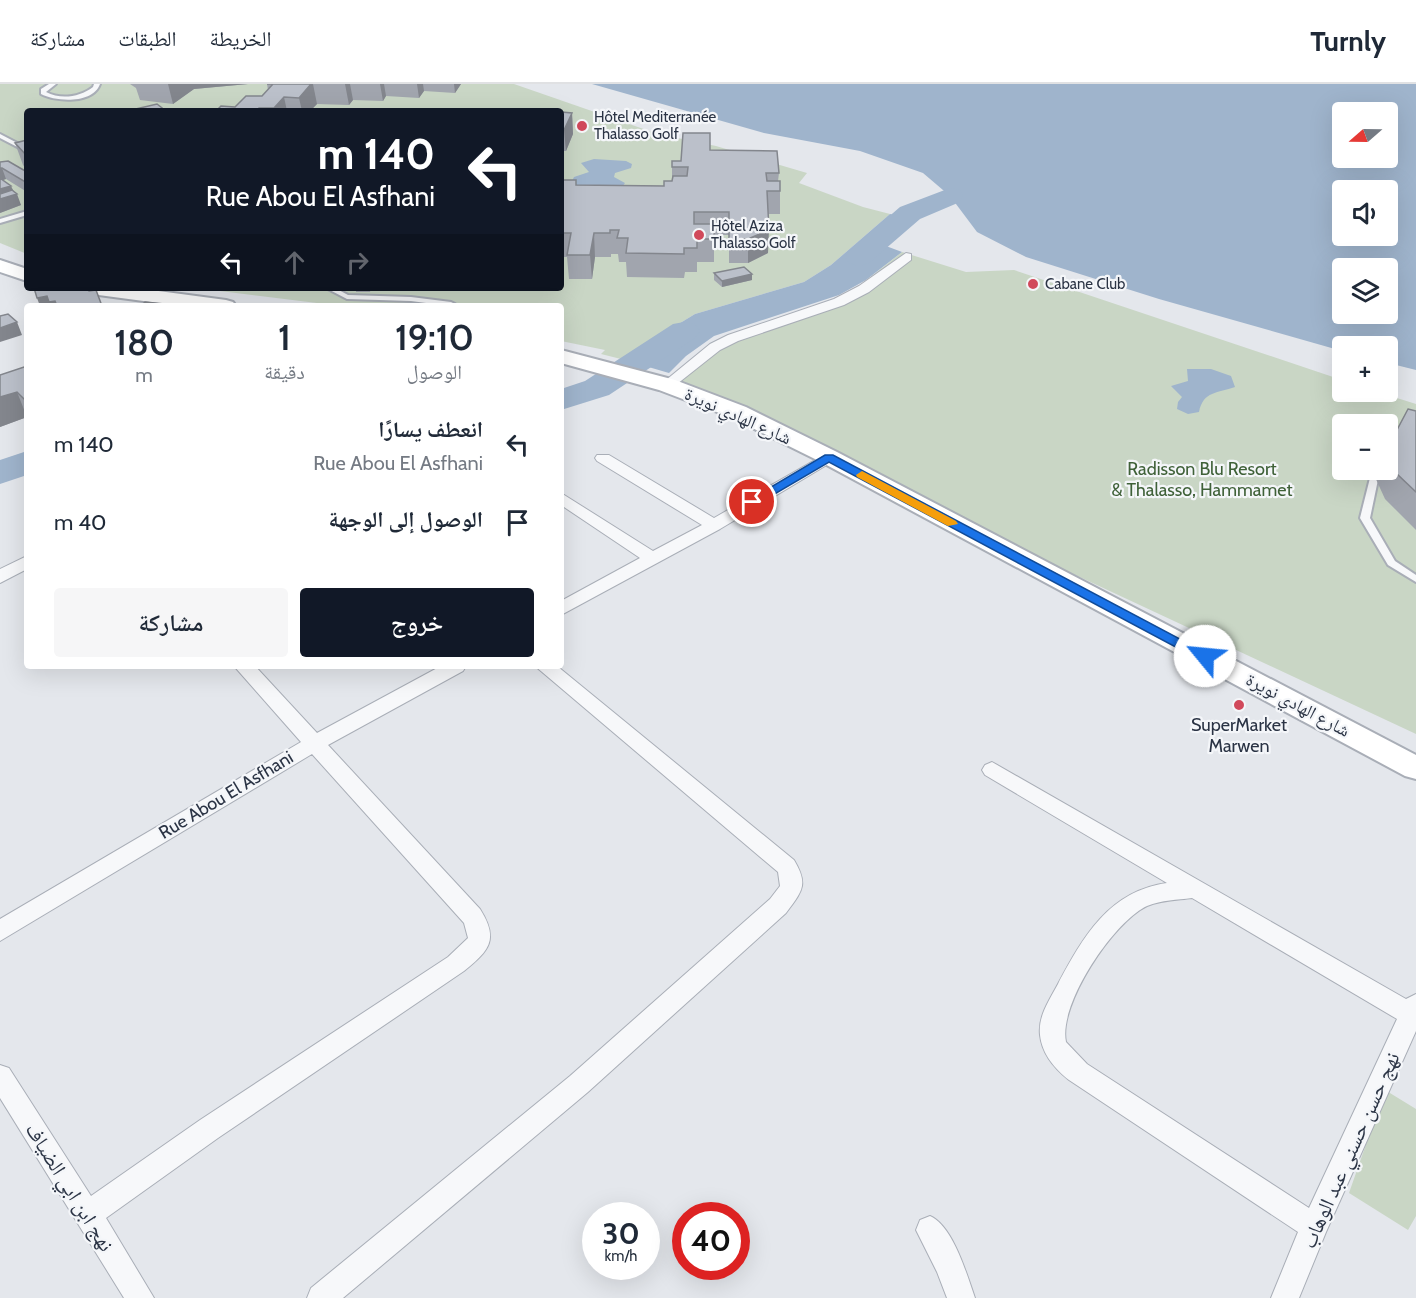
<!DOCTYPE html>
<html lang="ar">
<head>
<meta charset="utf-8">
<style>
  body { margin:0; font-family:Cabin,"Noto Naskh Arabic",sans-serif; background:#f6f6f7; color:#1f2937; direction:rtl; height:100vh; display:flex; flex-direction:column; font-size:22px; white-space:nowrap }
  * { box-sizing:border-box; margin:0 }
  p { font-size:20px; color:#747a83 }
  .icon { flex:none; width:33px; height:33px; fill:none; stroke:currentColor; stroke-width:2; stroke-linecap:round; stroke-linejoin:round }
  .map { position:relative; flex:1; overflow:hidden; direction:ltr }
  .side { position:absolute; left:24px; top:219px; width:540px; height:366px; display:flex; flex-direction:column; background:#fff; border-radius:6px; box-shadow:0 6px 24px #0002; direction:rtl }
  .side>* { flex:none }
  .guide { position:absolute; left:24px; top:24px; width:540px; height:183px; border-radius:6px; box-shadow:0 6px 24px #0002; direction:rtl; background:#111827; color:#fff; overflow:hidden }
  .needle { width:39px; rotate:250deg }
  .buttons { position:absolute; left:1332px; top:18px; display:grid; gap:12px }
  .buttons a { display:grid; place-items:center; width:66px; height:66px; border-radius:6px; background:#fff; box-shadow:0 6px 24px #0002; font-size:30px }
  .speed { position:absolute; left:582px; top:1118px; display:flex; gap:12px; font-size:30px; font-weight:700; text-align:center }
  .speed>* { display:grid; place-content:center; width:78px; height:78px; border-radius:50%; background:#fff; box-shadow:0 6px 24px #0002; line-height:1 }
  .speed small { font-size:15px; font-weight:400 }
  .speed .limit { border:9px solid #d22; background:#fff; color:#111 }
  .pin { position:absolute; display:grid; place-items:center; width:51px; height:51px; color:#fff; margin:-26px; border:3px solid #fff; border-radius:50%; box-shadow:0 2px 6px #0007 }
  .me { position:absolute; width:66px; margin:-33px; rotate:298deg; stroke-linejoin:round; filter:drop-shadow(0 0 4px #0008) }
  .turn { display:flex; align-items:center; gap:21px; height:126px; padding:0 30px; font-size:27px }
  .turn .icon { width:78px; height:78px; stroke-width:2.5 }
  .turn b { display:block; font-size:42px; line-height:51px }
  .lanes { display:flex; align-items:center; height:57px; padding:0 30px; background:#0003; justify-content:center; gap:30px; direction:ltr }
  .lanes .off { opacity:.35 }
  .eta { display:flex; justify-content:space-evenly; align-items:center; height:102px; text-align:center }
  .eta b { font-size:36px; font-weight:600; line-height:42px }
  .action { display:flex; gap:12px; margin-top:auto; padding:12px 30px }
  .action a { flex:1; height:69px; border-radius:6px; background:#111827; color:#fff; font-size:24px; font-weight:600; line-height:69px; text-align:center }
  .action a+a { background:#f6f6f7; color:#1f2937 }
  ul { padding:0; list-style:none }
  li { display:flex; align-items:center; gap:18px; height:78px; padding:0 30px }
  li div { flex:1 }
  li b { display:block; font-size:22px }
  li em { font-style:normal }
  header { display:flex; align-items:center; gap:36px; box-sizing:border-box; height:84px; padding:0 30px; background:#fff; border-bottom:2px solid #e0e1e3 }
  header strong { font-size:28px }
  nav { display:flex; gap:33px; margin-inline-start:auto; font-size:21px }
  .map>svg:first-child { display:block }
  .green { fill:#c9d6c5; fill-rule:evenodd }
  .water { fill:#9fb4cc; fill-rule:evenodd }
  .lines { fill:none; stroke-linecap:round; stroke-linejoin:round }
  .river { fill:#9fb4cc; fill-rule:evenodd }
  .lane-casing { stroke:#a9aeb7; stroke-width:4 }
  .street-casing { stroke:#a9aeb7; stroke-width:2 }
  .secondary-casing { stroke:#a9aeb7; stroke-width:4 }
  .lane { fill:#f7f8fa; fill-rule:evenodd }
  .street { fill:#f7f8fa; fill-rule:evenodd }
  .secondary { fill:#fff; fill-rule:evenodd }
  .wall { fill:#a1a5ae }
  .shaded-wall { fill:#83868d }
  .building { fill:#bbc0ca; stroke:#83868d; stroke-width:1.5 }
  .route { fill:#1a73e8; stroke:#114b97; stroke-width:1.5 }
  .slow { fill:#f59e0b }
  .poi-dot { fill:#d1495b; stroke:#f4f6f9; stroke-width:2 }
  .labels { text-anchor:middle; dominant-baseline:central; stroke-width:4.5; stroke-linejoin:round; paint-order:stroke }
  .far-poi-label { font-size:15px; fill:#2b3445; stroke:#f4f6f9; text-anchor:start }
  .street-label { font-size:18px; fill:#2b3445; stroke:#f4f6f9 }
  .park-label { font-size:18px; fill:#3f6138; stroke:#f4f6f9 }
  .poi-label { font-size:18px; fill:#2b3445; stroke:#f4f6f9 }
  .near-street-label { font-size:21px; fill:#2b3445; stroke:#f4f6f9 }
</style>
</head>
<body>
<header>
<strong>Turnly</strong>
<nav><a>الخريطة</a><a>الطبقات</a><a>مشاركة</a></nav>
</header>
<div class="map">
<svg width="1416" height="1214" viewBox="0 0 1416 1214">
  <rect width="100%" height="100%" fill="#e4e7ec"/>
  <path class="green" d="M0 0H514L658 50 716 62 807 89 799 99 863 123 890 130 831 181 804 198 695 230 621 275 601 270 605 266 561 257V222H341L196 204H561V27H27V170L0 159Z
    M902 168 966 188 1014 186 1342 296V308H1378L1416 320V650L671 302 694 275 721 254 844 214ZM1342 340H1388V386H1342Z
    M1385 1006 1416 1025V1132L1408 1146 1349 1109Z"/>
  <path class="water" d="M592 0H1416V286L1388 279V262H1342V267L1159 215 1026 173 977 148 950 112 923 89 860 67 764 49ZM1388 28V74H1342V28ZM1342 106H1388V152H1342ZM1342 184H1388V230H1342Z
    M594 75 626 77 632 80 631 84 615 89 614 93 625 99 622 103 577 102 572 97 574 93 589 88 581 79Z
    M890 130 916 136 886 162 902 168 866 196 839 211 714 252 686 272 669 289 621 275 695 230 804 198 831 181Z
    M1187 285H1211L1231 292 1235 303C1218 309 1203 307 1199 328L1188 330 1177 325 1178 318 1182 313 1171 302 1188 297Z"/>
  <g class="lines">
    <path class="river" d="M950 104 960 106 963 112 960 118 920 135 869 179 859 182 849 179 845 173 849 167 900 123Z
      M684 238 695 240 700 247 695 254 609 311 561 326V305L585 297 673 240Z
      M27 367V391L0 400V376Z"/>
    <g class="lane-casing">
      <path id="lane" d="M49 0H56L46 8C61 16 80 13 93 3L94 0H100C93 20 56 18 41 10V5Z
        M0 50 27 64V68L0 54Z
        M27 127V131L0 139V135Z
        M326 204H335L348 211 411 213 451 218 455 220 449 222 411 217 347 215Z
        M1372 386H1380L1370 434 1395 477 1416 491V498L1388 481 1360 434Z"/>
    </g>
    <g class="street-casing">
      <path id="street" d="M906 169 911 170V176L869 208 844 221 738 257 720 266 672 304 667 305 660 301 710 260 728 251 834 215 859 202Z
        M829 368 835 370 837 373 835 376 720 445 561 531V517L640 474 561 421V409L653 467 702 441 597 377 595 374 597 371H609L714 434Z
        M27 472V485L0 499V485Z
        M234 582H255L317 649 441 582H466L463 587 328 661 480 825C499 855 490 866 464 887L218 1054 106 1134 154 1214H124L0 1014V981L9 984 91 1112 200 1036 448 873 468 854 464 839 312 670 0 857V835L301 658Z
        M535 582H557L794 776C809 801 802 807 786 829L588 1008 343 1214H307L311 1204 570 992 770 815 780 802 778 788Z
        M992 678 1406 915 1416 910V947L1326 1148 1299 1214H1271L1298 1148 1069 996C1055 985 1042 970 1040 951 1038 932 1049 917 1058 900 1083 853 1109 807 1167 799L985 691 982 686 985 681ZM1192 814 1397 935 1309 1124 1087 980 1066 958C1058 921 1113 838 1147 822 1162 816 1177 816 1192 814Z
        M930 1132C953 1142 967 1191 975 1214H947L937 1188 916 1146 920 1136Z"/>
    </g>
    <g class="secondary-casing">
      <path id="secondary" d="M0 176 27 185V197L0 188Z
        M81 204H136L226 216 233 218 236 222H181L91 210Z
        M561 266 675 296 746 323 837 368 1416 671V695L1405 692 821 378 730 333 659 306 561 279Z"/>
    </g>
    <use href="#lane" class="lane"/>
    <use href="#street" class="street"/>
    <use href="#secondary" class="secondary"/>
  </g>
  <path class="wall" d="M130 0H248L194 5 173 20 140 16 136 4Z
    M267 0H461L455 9 424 7 419 14 386 12 383 17 353 16 349 21 317 20 310 27H216L235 23 262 12 268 6Z
    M561 28 572 29 573 50 566 67H561Z
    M27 56V86L23 81 15 59Z
    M710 66 779 89 778 97 780 107V130H768V169L748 179H729V151H714V178H697V188H685L684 194 627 193 626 178H619L618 170H611V173H595L592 195H569L567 173H561V96L577 101 664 102 672 97V83L681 77Z
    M0 78 27 88V108L6 95 3 96 13 107 21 121 0 129Z
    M714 189 752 190V196L722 203 714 196Z
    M356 204H371L370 208H356Z
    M27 282V333L0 343V291Z
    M1416 327V446L1385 415 1375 393 1378 386H1388V363Z"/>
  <path class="shaded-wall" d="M168 0H248L194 5 173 20Z
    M311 0H313L317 20 310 27H302L299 14Z
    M345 0H350L353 16 349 21Z
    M380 0H384L386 12 383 17Z
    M417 0H423L424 7 419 14Z
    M454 0H461L455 9Z
    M284 13 287 27H275L274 24Z
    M572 29 573 50 566 67 564 46Z
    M0 84H2L6 95 0 97Z
    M11 102 15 110H17L21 121 0 129V105Z
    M769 146 768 169 748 179V155Z
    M594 149 595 173 592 195 590 171Z
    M752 190V196L722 203V197Z
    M47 212 55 217 57 222H40L37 214Z
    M17 238 22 251 0 258V244Z
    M17 308 27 333 0 343V313Z
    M27 314V323L24 315Z"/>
  <path class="building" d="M267 0H311L299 14 284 13 274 24H259L256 27H216L221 22 235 23 246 12H262L273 0Z
    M157 20 166 27H127Z
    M561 28 572 29 564 46 561 45Z
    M683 49H710V66L777 67 779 89H766L767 97H780V107H767L769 146 748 155H729V128H694V140H714V155H697V164H684V170L626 169 628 154H617L619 146H610V149H594L590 171H567L571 149H561V96H576V101L664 102V97H672L673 92H687L688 83H672V77H681Z
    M27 56V72L15 59Z
    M8 77 27 88V99L2 84H0V78Z
    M0 94 11 102 0 105Z
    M12 106 17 110 0 115V110Z
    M744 183 752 190 722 197 714 189Z
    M34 204H87L89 207 96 206 102 222H57L55 217 49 218 47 212 37 214Z
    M145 218 175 221 174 222H141Z
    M8 230 17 238 0 244V232Z
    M27 282V314L24 315 17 308 0 313V291Z
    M1408 325 1416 327V408L1396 389 1388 372V363Z"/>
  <path class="route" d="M825 371H833L1212 572 1210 576H1200L829 378 756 421 746 418Z"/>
  <path class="slow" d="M862 387 956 437 958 440 948 442 857 393 856 391Z"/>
  <g class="poi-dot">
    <circle cx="582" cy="42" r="6"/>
    <circle cx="699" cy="151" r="6"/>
    <circle cx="1033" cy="200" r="6"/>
    <circle cx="1239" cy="621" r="6"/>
  </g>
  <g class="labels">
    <g class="far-poi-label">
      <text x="594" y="33">Hôtel Mediterranée<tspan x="594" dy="17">Thalasso Golf</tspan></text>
      <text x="711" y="142">Hôtel Aziza<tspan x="711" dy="17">Thalasso Golf</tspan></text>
      <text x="1045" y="200">Cabane Club</text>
    </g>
    <g class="street-label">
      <text transform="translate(738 332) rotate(24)">شارع الهادي نويرة</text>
      <text transform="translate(1298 621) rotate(28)">شارع الهادي نويرة</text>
      <text transform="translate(226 711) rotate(-31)">Rue Abou El Asfhani</text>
    </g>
    <g class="park-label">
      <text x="1202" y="385">Radisson Blu Resort<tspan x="1202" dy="21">&amp; Thalasso, Hammamet</tspan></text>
    </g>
    <g class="poi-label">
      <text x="1239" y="641">SuperMarket<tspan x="1239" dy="21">Marwen</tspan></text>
    </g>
    <g class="near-street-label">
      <text transform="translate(1350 1066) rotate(-66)">نهج حسن حسني عبد الوهاب</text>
      <text transform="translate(70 1103) rotate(58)">نهج ابن ابي الضياف</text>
    </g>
  </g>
</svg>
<div class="buttons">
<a><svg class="needle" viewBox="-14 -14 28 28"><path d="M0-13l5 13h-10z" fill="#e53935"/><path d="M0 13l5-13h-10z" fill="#747a83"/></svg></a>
<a><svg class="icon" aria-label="sound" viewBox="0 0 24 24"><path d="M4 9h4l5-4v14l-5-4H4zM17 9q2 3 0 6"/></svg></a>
<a><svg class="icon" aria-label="layers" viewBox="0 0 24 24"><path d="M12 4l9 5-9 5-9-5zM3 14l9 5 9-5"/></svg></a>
<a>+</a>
<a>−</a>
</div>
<div class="speed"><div>30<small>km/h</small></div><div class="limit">40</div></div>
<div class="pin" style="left:752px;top:418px;background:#d93025"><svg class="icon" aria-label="arrive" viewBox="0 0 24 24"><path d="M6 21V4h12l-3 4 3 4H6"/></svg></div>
<svg class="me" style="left:1205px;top:572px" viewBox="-20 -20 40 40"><circle r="19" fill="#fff"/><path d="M0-13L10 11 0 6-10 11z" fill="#1a73e8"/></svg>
<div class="guide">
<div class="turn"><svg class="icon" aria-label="left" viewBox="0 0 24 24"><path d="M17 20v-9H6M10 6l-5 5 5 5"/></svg><div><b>140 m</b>Rue Abou El Asfhani</div></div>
<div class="lanes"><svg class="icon" aria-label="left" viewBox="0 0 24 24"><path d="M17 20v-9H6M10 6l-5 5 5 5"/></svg><svg class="icon off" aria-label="ahead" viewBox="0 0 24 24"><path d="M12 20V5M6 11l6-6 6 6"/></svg><svg class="icon off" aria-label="right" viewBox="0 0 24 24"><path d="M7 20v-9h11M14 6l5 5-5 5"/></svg></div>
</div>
<section class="side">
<div class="eta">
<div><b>19:10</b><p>الوصول</p></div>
<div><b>1</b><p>دقيقة</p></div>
<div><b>180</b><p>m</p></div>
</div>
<ul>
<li><svg class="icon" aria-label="left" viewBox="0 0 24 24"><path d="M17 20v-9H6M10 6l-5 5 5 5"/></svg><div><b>انعطف يسارًا</b><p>Rue Abou El Asfhani</p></div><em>140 m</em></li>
<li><svg class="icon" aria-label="arrive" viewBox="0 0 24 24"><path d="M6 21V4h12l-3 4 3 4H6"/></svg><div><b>الوصول إلى الوجهة</b></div><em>40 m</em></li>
</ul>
<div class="action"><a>خروج</a><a>مشاركة</a></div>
</section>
</div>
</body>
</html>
